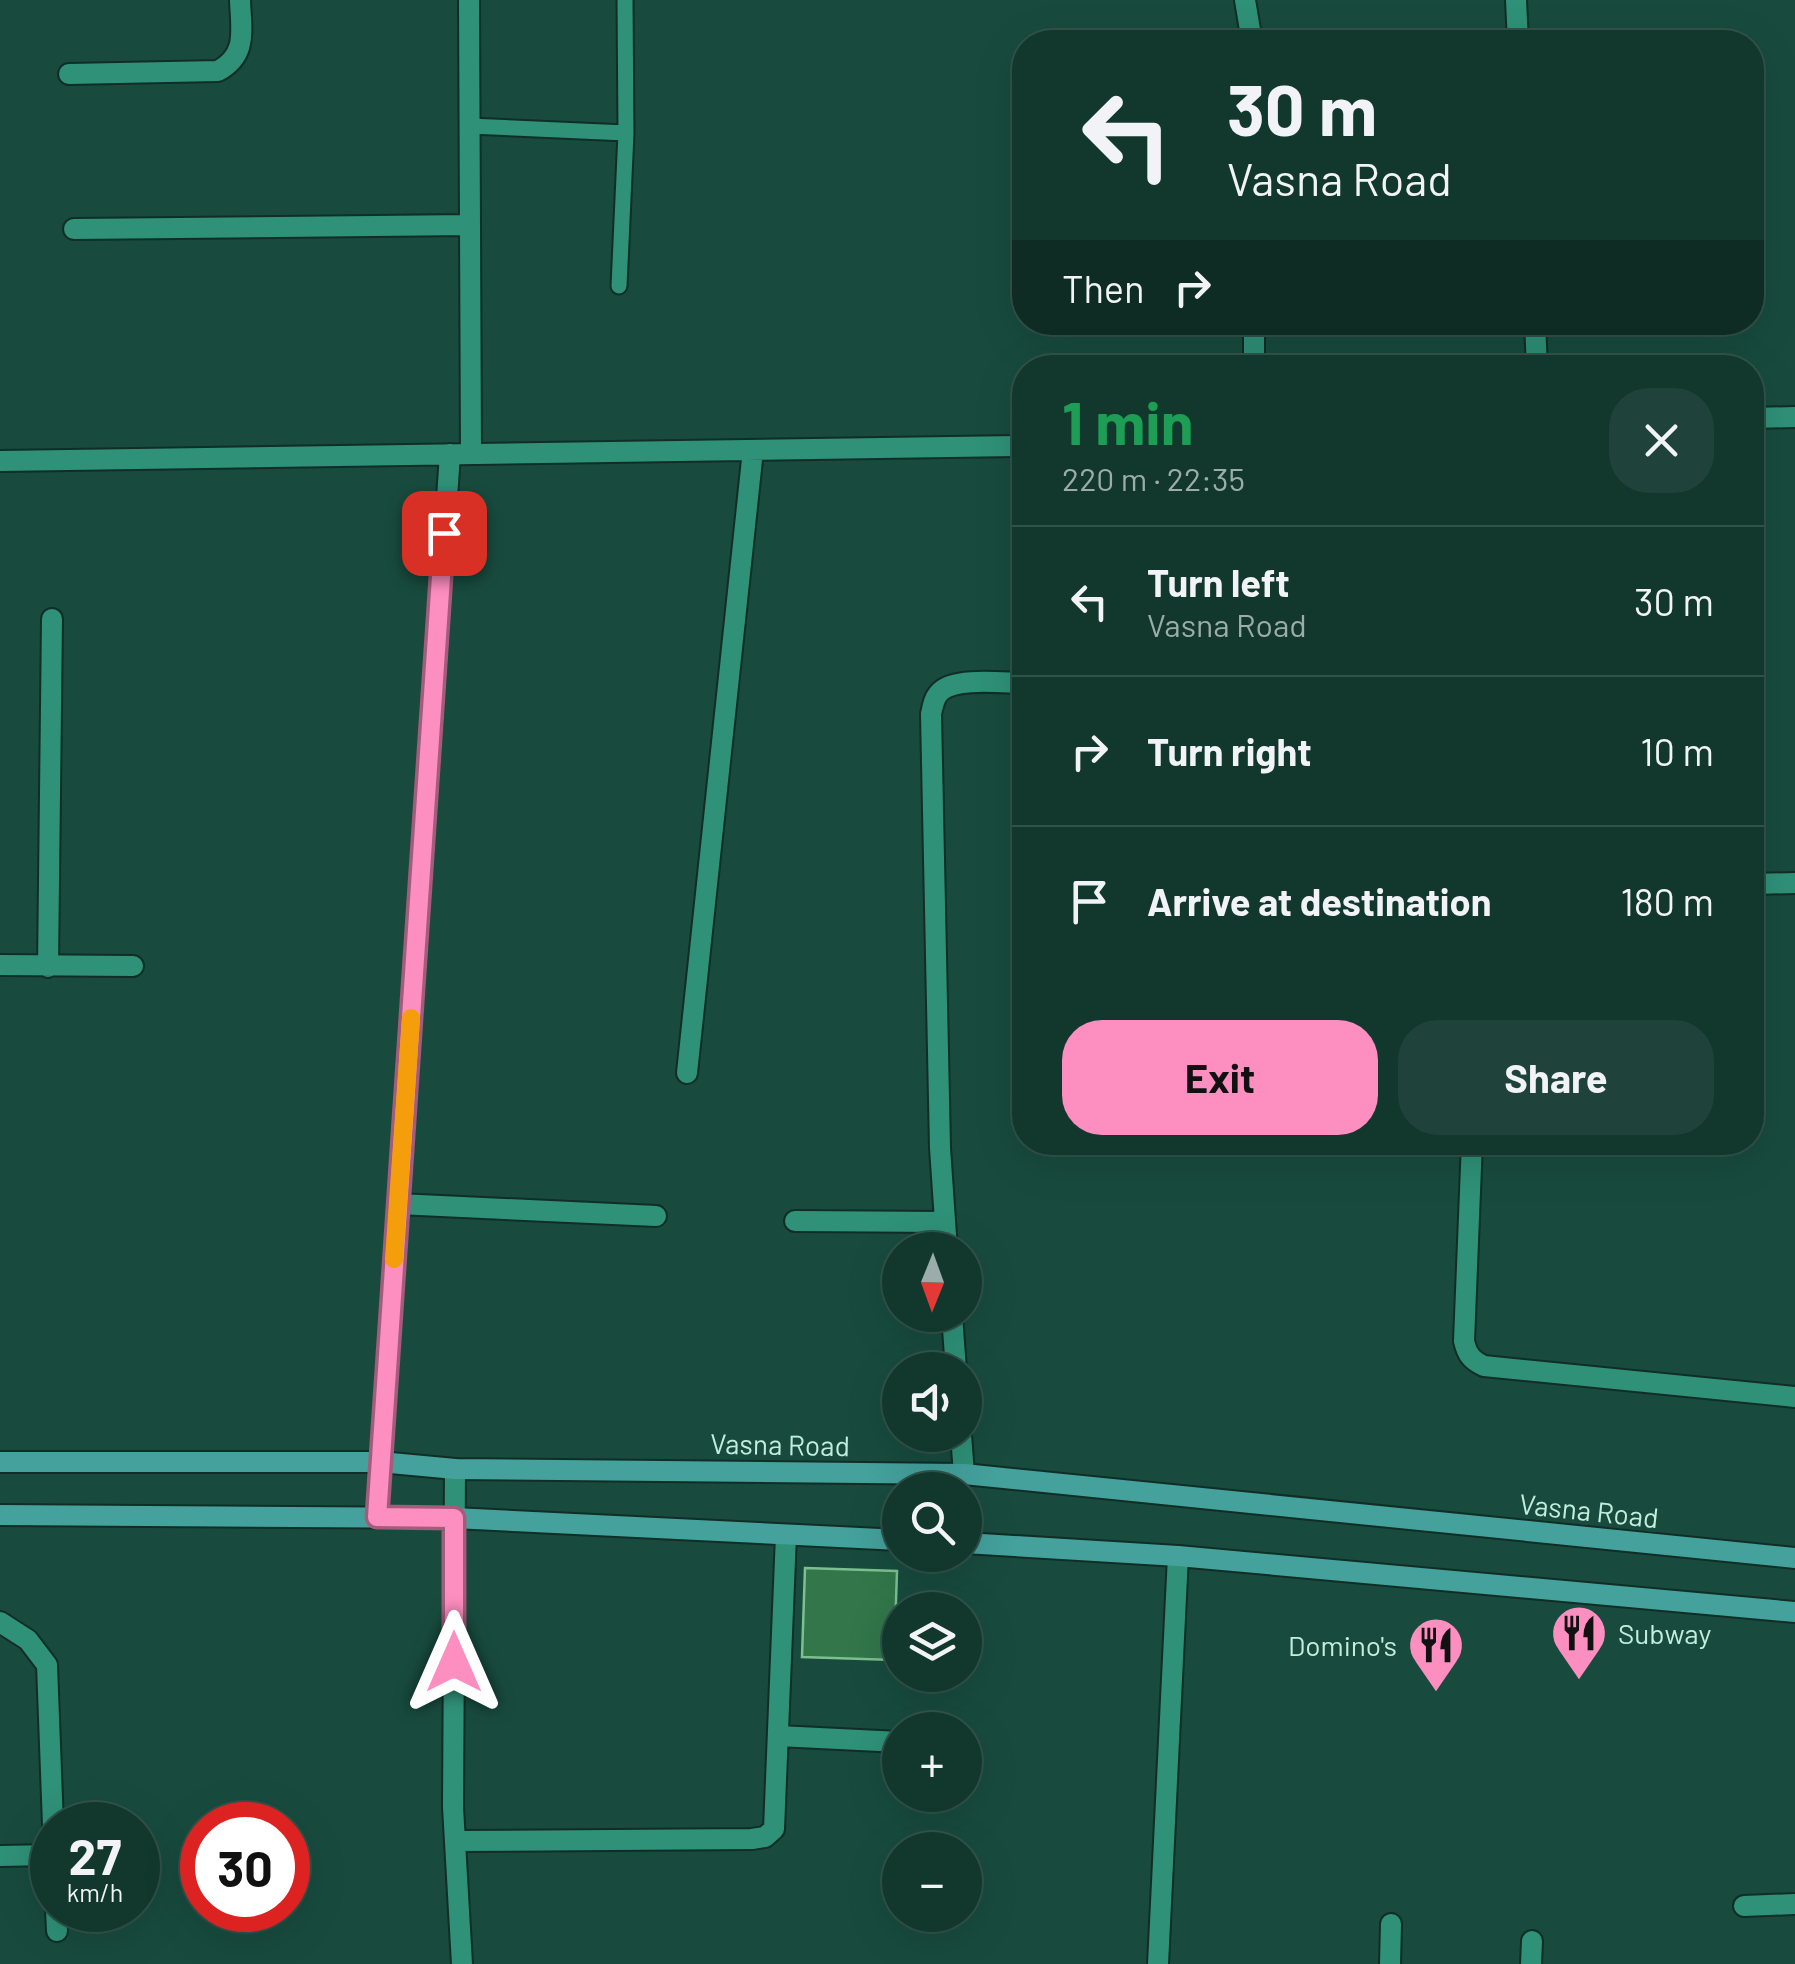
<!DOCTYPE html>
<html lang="en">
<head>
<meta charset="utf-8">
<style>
  body { margin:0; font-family:Barlow,sans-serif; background:#1f433a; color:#f1f3f6; height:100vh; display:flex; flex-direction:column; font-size:38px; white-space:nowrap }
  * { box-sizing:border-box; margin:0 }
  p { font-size:32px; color:#9cacaa }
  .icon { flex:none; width:55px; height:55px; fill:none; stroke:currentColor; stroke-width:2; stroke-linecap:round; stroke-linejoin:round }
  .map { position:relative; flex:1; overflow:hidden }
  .drawer { position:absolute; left:1012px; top:355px; width:752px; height:800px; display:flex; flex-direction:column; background:#12382e; border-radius:40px; box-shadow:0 10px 40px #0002,0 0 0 2px #31524a }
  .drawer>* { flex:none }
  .hud { position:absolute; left:1012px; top:30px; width:752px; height:305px; border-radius:40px; box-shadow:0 10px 40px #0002,0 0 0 2px #31524a; background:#12382e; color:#f1f3f6; overflow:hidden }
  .needle { width:65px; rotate:181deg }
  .controls { position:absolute; left:882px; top:1232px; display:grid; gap:20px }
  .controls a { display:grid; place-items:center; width:100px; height:100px; border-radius:50%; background:#12382e; box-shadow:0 10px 40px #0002,0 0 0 2px #31524a; font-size:50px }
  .speed { position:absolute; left:30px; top:1802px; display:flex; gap:20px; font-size:50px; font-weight:700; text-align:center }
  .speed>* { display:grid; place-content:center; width:130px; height:130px; border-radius:50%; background:#12382e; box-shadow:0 10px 40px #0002,0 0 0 2px #31524a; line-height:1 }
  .speed small { font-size:25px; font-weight:400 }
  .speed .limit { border:15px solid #d22; background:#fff; color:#111 }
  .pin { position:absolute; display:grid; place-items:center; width:85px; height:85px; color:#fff; margin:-42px; border-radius:20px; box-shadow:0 5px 15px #0006 }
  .me { position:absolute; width:110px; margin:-55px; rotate:0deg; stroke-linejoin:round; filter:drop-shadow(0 0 8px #0008) }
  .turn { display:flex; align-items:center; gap:35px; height:210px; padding:0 50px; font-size:45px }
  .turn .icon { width:130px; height:130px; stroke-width:2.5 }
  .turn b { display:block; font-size:70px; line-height:85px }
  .then { display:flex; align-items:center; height:95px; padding:0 50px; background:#0003; gap:20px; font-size:38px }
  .round { display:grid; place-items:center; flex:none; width:105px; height:105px; border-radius:40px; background:#1f433a }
  .headline { display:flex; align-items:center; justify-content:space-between; height:170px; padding:0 50px }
  h1 { font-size:60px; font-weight:700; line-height:75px; color:#1e9e55 }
  .cta { display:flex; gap:20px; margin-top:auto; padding:20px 50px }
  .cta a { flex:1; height:115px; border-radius:40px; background:#fd8ec0; color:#111; font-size:40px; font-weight:700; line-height:115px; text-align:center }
  .cta a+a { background:#1f433a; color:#f1f3f6 }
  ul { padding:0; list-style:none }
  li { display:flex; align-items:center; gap:30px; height:150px; padding:0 50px; border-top:2px solid #31524a }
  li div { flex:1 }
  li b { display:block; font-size:38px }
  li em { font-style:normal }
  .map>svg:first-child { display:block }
  .building { fill:#32764a; stroke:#7cc090; stroke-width:2.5 }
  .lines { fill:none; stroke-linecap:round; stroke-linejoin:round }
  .service-casing { stroke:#102e26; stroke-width:19 }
  .minor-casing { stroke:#102e26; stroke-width:24 }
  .secondary-casing { stroke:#102e26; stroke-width:24 }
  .service { stroke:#2f9178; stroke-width:15 }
  .minor { stroke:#2f9178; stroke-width:20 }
  .secondary { stroke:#44a19c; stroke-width:20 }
  .route-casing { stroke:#a45c7d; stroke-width:25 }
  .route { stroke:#fd8ec0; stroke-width:18 }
  .slow { stroke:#f59e0b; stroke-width:18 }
  .labels { text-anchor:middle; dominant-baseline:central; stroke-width:8; stroke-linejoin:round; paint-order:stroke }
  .street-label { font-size:28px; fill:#c2eedf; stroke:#184b3e }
  .poi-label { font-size:28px; fill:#c2eedf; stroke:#184b3e; text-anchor:start }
</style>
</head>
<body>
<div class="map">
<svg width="1795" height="1964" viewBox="0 0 1795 1964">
  <rect width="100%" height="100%" fill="#184b3e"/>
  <path class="building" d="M805 1568 897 1571 894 1660 802 1657Z"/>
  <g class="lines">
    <g class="service-casing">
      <path id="service" d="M469 126 626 133
        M619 286 626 133 625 0"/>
    </g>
    <g class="minor-casing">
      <path id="minor" d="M469 0 471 454
        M1245 0 1252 42
        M1516 0 1518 42
        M69 74 218 71C248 55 241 30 240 0
        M74 229 470 225
        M1535 322 1537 368
        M1254 368V322
        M1752 418 1795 417
        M0 461 1025 446
        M1752 884 1795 883
        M0 965 133 966
        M48 967 52 619
        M687 1073 753 450
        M1472 1142 1464 1341C1467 1354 1471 1360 1484 1366L1795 1397
        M398 1204 656 1216
        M795 1221 945 1222
        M947 1250 940 1148 931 714C933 705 934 697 941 691 956 677 1004 683 1025 683
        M952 1315 956 1370
        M961 1435 964 1474
        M455 1469 453 1807 462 1964
        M377 1517 450 454
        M0 1622 28 1640 47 1665 53 1825
        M778 1736 900 1742
        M456 1841 752 1839 765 1837 774 1829 786 1535
        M0 1856 52 1855
        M1744 1906 1795 1904
        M56 1910 57 1931
        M1158 1964 1178 1556
        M1390 1964 1391 1924
        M1531 1964 1532 1941"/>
    </g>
    <g class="secondary-casing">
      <path id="secondary" d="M0 1462H380L455 1469 964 1474 1795 1558
        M0 1515 454 1518 900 1540
        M965 1543 1178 1556 1795 1612"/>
    </g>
    <use href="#service" class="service"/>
    <use href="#minor" class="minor"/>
    <use href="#secondary" class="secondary"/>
  </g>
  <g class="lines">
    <g class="route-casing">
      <path id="route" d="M444 533 377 1517 454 1518V1662"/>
    </g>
    <use href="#route" class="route"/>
    <path class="slow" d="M394 1259 411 1018"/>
  </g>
  <defs>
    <g id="restaurant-pin" transform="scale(2.875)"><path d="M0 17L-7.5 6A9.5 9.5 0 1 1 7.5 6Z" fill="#fd8ec0" stroke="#184b3e"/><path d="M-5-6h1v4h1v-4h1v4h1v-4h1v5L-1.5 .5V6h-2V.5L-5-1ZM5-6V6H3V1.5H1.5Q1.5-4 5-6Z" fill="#111"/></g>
  </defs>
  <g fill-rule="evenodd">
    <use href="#restaurant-pin" x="1579" y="1633"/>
    <use href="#restaurant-pin" x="1436" y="1645"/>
  </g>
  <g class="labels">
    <g class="street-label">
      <text transform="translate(780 1444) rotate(1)">Vasna Road</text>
      <text transform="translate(1589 1510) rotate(6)">Vasna Road</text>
    </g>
    <g class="poi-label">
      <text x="1618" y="1633">Subway</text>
      <text x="1397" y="1645" text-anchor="end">Domino's</text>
    </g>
  </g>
</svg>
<div class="controls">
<a><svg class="needle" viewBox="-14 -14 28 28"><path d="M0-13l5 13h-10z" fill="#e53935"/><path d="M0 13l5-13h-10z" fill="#9cacaa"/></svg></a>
<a><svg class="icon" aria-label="sound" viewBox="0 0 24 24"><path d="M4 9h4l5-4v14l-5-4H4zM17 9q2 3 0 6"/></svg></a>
<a><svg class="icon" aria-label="search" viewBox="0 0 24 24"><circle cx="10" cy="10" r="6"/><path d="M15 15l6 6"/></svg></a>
<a><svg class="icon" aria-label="layers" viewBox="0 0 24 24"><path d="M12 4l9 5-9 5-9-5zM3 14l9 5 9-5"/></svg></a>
<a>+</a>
<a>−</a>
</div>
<div class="speed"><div>27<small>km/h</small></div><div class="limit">30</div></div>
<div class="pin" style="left:444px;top:533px;background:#d93025"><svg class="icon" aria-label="arrive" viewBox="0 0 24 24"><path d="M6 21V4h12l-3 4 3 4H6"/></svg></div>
<svg class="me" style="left:454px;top:1662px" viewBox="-20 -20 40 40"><path d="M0-17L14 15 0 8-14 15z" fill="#fd8ec0" stroke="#fff" stroke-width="4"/></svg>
<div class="hud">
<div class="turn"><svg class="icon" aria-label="left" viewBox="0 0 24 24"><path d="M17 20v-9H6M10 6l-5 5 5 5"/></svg><div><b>30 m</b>Vasna Road</div></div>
<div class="then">Then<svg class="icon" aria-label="right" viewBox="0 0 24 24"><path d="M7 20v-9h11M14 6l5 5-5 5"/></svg></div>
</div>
<section class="drawer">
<div class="headline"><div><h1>1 min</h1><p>220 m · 22:35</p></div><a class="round"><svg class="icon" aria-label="close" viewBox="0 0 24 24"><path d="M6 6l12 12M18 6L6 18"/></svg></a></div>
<ul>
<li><svg class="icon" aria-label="left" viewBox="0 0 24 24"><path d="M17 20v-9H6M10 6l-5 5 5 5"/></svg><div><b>Turn left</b><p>Vasna Road</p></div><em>30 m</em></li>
<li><svg class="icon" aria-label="right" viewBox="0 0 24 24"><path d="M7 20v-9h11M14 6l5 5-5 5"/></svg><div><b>Turn right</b></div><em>10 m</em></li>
<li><svg class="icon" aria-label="arrive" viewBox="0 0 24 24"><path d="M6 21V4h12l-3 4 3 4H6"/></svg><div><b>Arrive at destination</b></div><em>180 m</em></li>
</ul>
<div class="cta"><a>Exit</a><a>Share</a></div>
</section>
</div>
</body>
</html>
